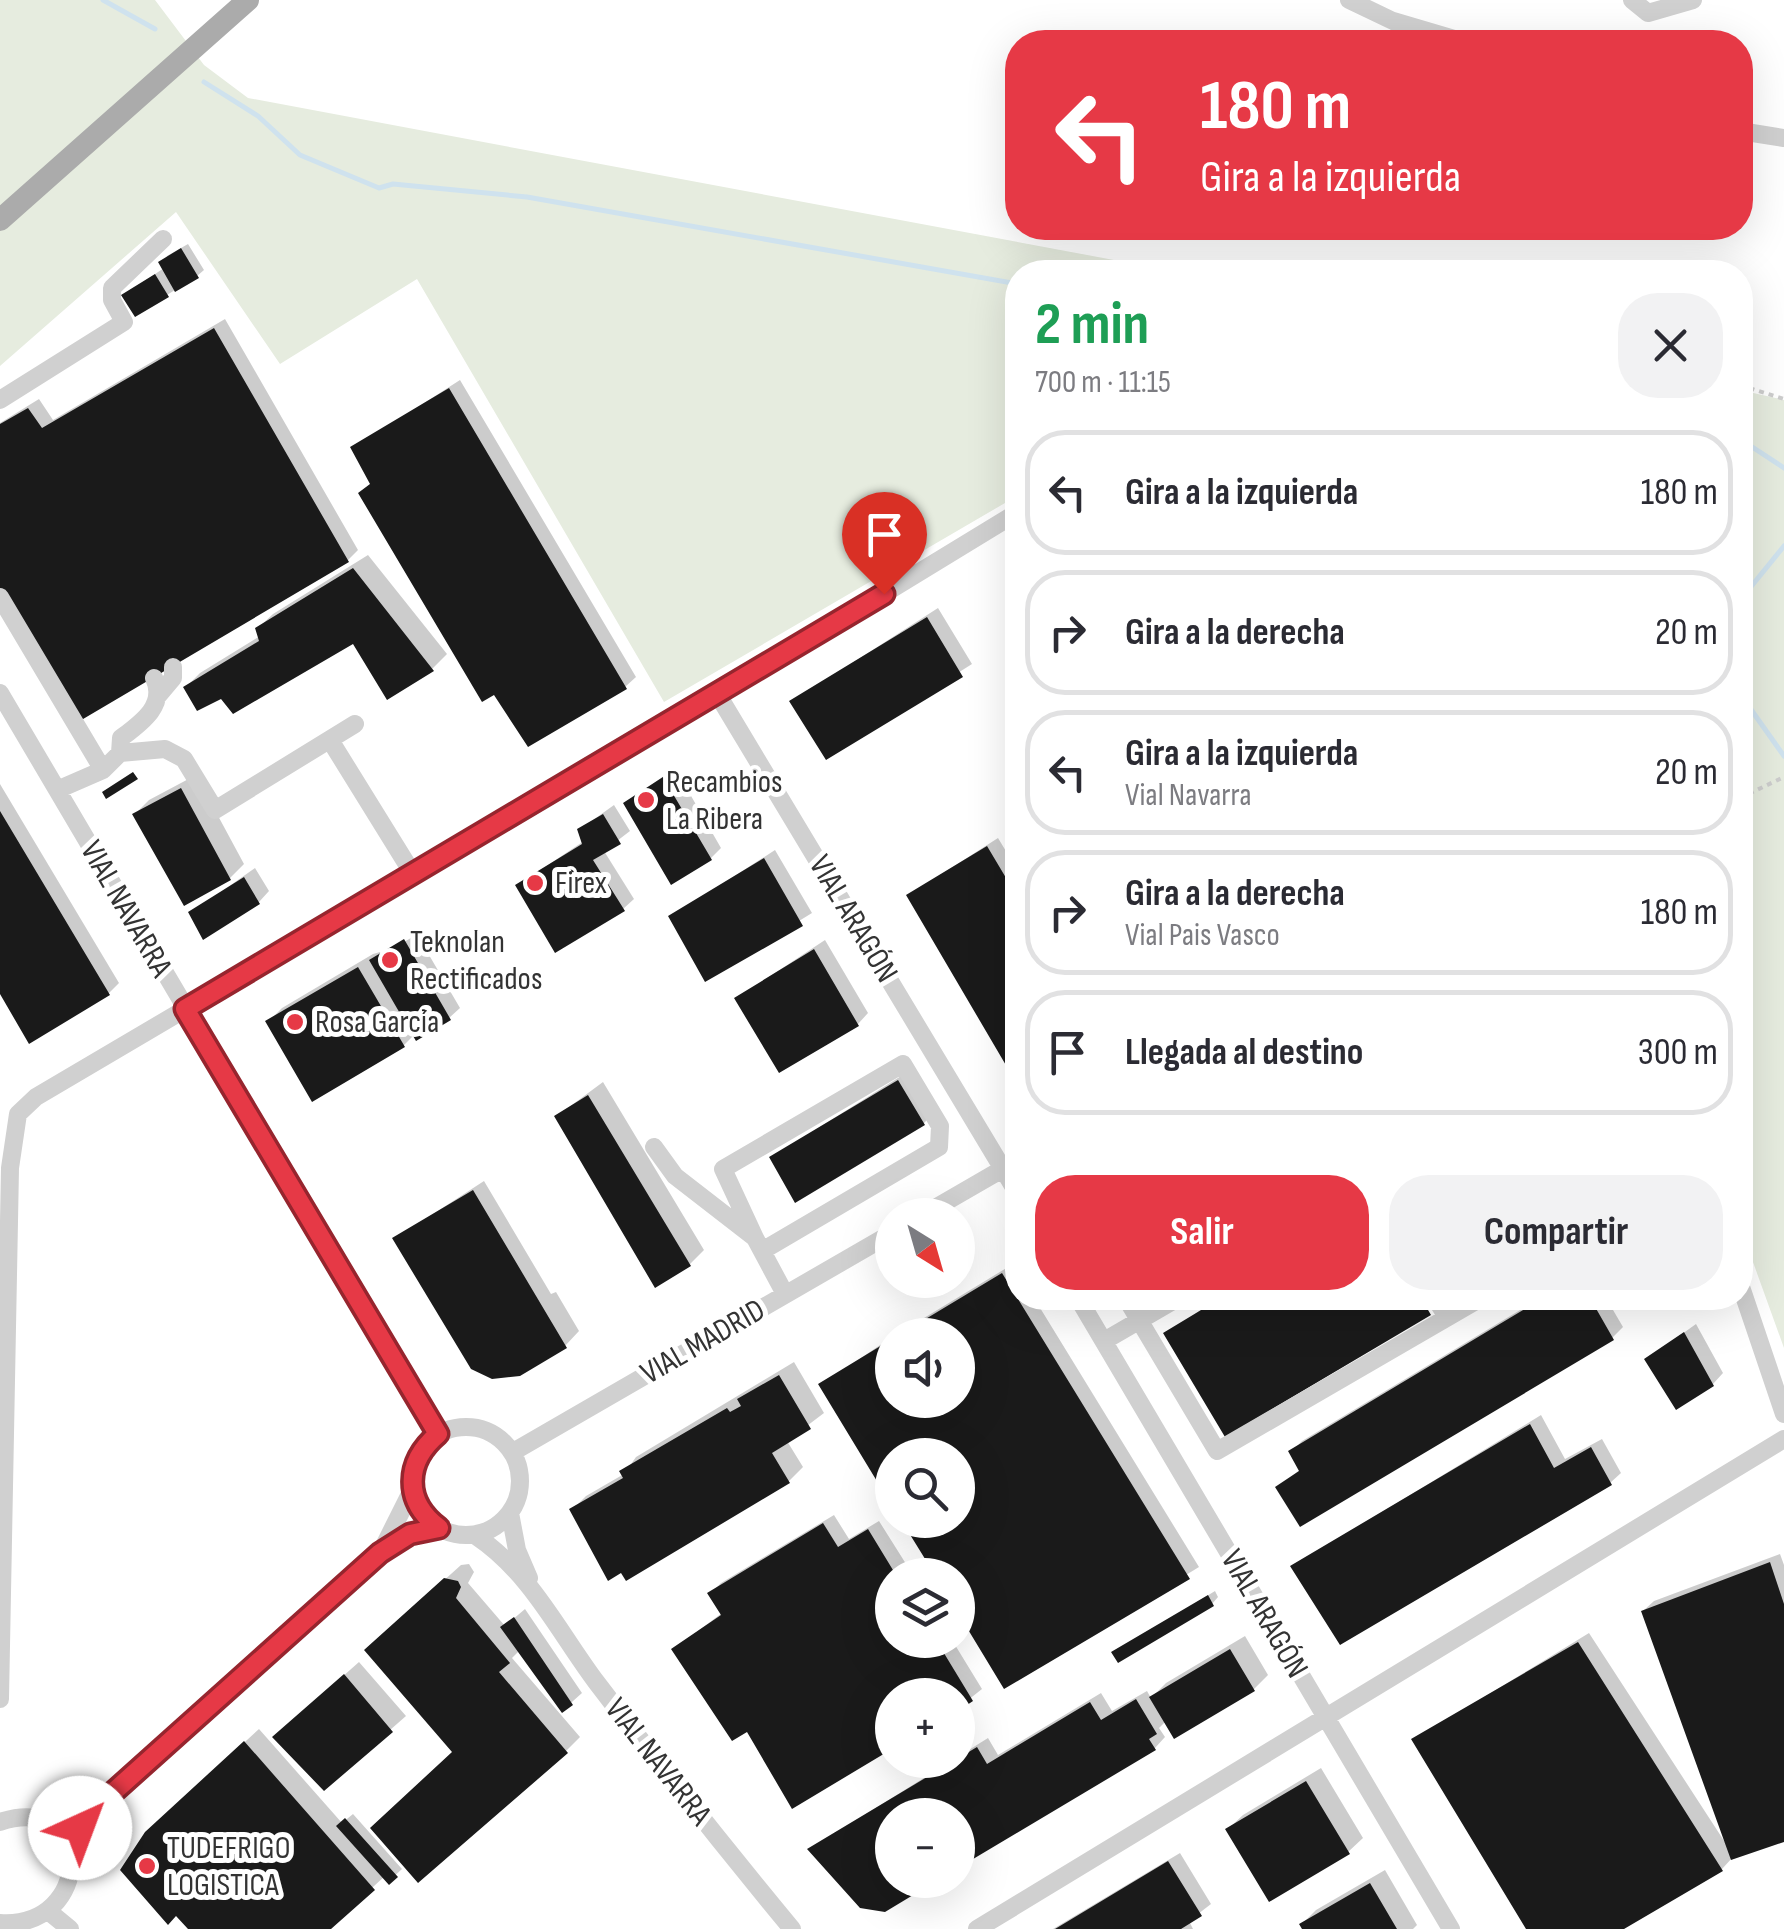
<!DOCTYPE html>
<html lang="es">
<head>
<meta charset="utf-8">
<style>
  body { margin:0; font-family:"Sofia Sans Condensed",sans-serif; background:#f2f2f3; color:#2b2b33; height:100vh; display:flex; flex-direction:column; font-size:38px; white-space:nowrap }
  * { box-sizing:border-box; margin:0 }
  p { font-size:32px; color:#7c7c81 }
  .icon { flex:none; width:55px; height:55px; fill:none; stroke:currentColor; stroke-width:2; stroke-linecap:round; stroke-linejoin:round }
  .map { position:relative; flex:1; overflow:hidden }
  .sheet { position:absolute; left:1005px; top:260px; width:748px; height:1050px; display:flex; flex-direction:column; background:#fff; border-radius:40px; box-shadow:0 10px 40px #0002 }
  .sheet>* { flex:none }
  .banner { position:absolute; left:1005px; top:30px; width:748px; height:210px; border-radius:40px; box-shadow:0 10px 40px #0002; background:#e63946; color:#fff; overflow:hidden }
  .needle { width:65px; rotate:143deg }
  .tools { position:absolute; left:875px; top:1198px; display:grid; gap:20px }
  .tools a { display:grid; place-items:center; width:100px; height:100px; border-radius:50%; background:#fff; box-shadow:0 10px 40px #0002; font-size:50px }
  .pin { position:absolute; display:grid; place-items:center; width:85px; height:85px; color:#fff; margin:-102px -42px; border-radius:50% 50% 50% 0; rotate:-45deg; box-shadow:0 0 10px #0007 }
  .pin .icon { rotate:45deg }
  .me { position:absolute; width:110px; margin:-55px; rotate:43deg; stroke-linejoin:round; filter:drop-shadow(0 0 8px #0008) }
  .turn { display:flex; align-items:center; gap:35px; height:210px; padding:0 30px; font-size:45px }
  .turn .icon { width:130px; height:130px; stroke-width:2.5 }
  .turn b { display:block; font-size:70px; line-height:85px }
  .round { display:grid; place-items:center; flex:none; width:105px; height:105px; border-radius:40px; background:#f2f2f3 }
  .summary { display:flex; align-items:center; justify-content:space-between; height:170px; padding:0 30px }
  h1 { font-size:60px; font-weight:700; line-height:75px; color:#1e9e55 }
  .primary-button { display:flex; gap:20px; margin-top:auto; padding:20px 30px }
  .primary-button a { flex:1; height:115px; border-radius:40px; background:#e63946; color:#fff; font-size:40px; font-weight:700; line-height:115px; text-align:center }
  .primary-button a+a { background:#f2f2f3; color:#2b2b33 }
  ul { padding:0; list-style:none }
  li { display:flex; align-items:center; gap:30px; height:125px; margin:0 20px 15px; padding:0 10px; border:5px solid #e1e1e2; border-radius:40px }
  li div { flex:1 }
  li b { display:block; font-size:38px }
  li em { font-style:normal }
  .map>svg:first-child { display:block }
  .green { fill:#e6ecdf }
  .shadow { fill:#0003 }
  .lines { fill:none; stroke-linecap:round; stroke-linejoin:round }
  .stream { stroke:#cfe2ee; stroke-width:5 }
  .building { fill:#1a1a1a }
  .path { stroke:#cdcdcd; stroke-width:4; stroke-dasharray:5 5; stroke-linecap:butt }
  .minor { stroke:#d0d0d0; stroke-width:18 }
  .major { stroke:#ababab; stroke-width:22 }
  .route-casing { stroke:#96252e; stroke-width:25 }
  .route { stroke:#e63946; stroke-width:18 }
  .poi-dot { fill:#e63946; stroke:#fff; stroke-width:4 }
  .labels { text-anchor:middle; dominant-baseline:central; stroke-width:10; stroke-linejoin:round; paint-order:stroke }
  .poi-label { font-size:32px; fill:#333; stroke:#fff; text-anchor:start }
  .street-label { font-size:32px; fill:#333; stroke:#fff }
</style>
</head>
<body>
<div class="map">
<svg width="1784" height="1929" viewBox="0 0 1784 1929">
  <rect width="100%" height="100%" fill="#fff"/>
  <path class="green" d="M0 0H155L204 65 248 98 1178 272H1018L1017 496 664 702 417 279 280 364 176 212 0 366Z
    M1740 390 1784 400V1348L1740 1226Z"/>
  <path class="shadow" d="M188 244 204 270 197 276 167 295H124L164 268 167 256Z
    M225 319 358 550 348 560 0 586V423L39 399 53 420Z
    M460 380 636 677 625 687 372 483 354 448Z
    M368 555 447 654 432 669 388 697 354 641 186 687 200 673 260 636 258 628 273 614Z
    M938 608 972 664 827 756 793 701Z
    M675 768 721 848 711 858 626 803Z
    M196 775 244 864 230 878 135 814 149 800Z
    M0 784 119 983 109 993 0 989Z
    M614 805 630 831 604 851 634 899 623 909 518 885 584 841 579 830Z
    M998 838 1018 871V1067L909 895Z
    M775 850 812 913 706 978 671 917Z
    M255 868 269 891 259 902 191 913Z
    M415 931 460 1008 449 1018 415 1034 404 1045 268 1022 282 1008 373 954 380 952V956L416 935Z
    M825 940 868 1013 858 1024 737 998Z
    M909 1071 934 1113 924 1123 772 1157Z
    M603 1082 704 1250 690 1264 557 1116Z
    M484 1181 551 1294 556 1292 579 1331 565 1346 396 1238Z
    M1013 1264 1018 1298H1034L1199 1567 1005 1686 958 1608V1575H937L904 1520H958V1455H892V1501L821 1385 892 1337V1400H958V1335H896Z
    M1218 1298H1437L1440 1302 1226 1434 1166 1334Z
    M1540 1298H1606L1623 1327 1612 1338 1278 1487 1301 1469 1291 1452 1302 1441Z
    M1696 1324 1723 1373 1713 1384 1647 1359Z
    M794 1362 824 1413 787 1441 803 1467 789 1481 572 1510 586 1496 624 1474 636 1457Z
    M1541 1415 1565 1459 1602 1439 1621 1473 1610 1483 1294 1566Z
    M834 1515 849 1539 879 1521 913 1575H892V1640H952L982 1689 958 1708V1695H892V1746L792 1806 748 1729 674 1649 722 1613 710 1594 721 1583Z
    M1780 1554 1784 1565V1839L1733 1857 1722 1869 1619 1929H1529L1414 1740 1589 1633 1730 1850 1643 1611 1654 1601Z
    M469 1564 474 1572 468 1583 505 1626 525 1609 582 1693 563 1710 520 1650 512 1658 580 1737 566 1751H455L382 1636 461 1565Z
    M1215 1591 1218 1597 1212 1604 1115 1652Z
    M1245 1636 1268 1675 1254 1689 1166 1721 1159 1728 1165 1737 1155 1748 958 1865V1815H892V1880H933L884 1909 810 1849 988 1738 998 1755 1101 1693 1112 1711 1147 1691 1151 1698 1166 1683Z
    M359 1662 406 1716 324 1788 290 1723Z
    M259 1729 342 1823 353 1814 402 1869 389 1881 385 1876 327 1929H191L177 1913 162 1818Z
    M1321 1768 1363 1838 1348 1852 1228 1829 1243 1815Z
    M1180 1853 1211 1904 1189 1921 1193 1929H1053Z
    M1385 1870 1417 1925 1413 1929H1305L1302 1924 1316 1910Z"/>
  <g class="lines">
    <path class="stream" d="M103 0 155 29
      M204 82 258 116 300 155 379 188 393 184 527 197 1018 284
      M1740 439 1784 468
      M1740 614 1745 594 1784 546
      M1740 694 1784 756"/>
  </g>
  <path class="building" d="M181 248 199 278 175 292 158 262Z
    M155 274 169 297 135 317 121 295Z
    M214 328 349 562 78 722 0 591V424L28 408 42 428Z
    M449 388 627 689 528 747 494 695 482 702 358 493 370 484 350 447Z
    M353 568 434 671 387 700 353 644 233 714 221 699 197 711 183 687 259 641 255 628Z
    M927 617 963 677 826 760 789 701Z
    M133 772 138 779 106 799 102 792Z
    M663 777 712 860 671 885 623 803Z
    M181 788 231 880 184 906 132 814Z
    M0 811 110 995 29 1044 0 994Z
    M603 814 621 844 593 860 625 911 555 953 515 885 582 844 577 829Z
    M987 846 1018 898V1070L1007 1067 906 895Z
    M764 858 803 926 705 982 668 916Z
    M244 877 260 904 203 940 188 912Z
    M404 939 451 1020 416 1041 369 960Z
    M814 949 859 1026 779 1073 734 998Z
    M358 967 405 1047 312 1102 265 1021Z
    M898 1080 925 1125 795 1203 769 1157Z
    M588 1095 691 1266 655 1288 554 1116Z
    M473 1190 567 1348 520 1376 492 1379 471 1369 392 1238Z
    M1002 1273 1190 1579 1004 1689 958 1613V1575H935L901 1520H958V1455H892V1506L818 1384 892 1339V1400H958V1335H899Z
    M1221 1298H1421L1431 1315 1225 1437 1163 1333Z
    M1543 1298H1590L1614 1340 1300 1527 1275 1487 1299 1471 1288 1451Z
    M1684 1332 1714 1386 1676 1410 1644 1359Z
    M779 1375 811 1429 772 1453 790 1483 626 1581 621 1573 608 1581 569 1509 623 1478 619 1471 727 1408 730 1412 741 1406 737 1399Z
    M1530 1424 1554 1468 1591 1447 1612 1485 1340 1645 1290 1566Z
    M823 1523 838 1547 868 1529 896 1575H892V1640H936L973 1701 958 1711V1695H892V1749L792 1809 747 1732 732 1741 671 1649 721 1615 707 1593Z
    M1770 1562 1784 1604V1842L1731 1860 1641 1611Z
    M444 1578 458 1581 461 1587 456 1598 510 1663 499 1672 568 1753 418 1883 370 1828 452 1752 364 1650Z
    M1208 1595 1214 1606 1118 1663 1111 1652Z
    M514 1617 573 1705 562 1713 500 1627Z
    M1578 1642 1723 1871 1624 1929H1526L1411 1739Z
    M1230 1649 1255 1691 1174 1739 1149 1697Z
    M344 1674 393 1732 324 1791 272 1737Z
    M1136 1699 1157 1734 1149 1739 1156 1750 958 1868V1815H892V1880H938L885 1912 860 1908 807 1849 977 1747 987 1764 1090 1702 1101 1720Z
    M244 1741 375 1890 331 1929H188L176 1916 168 1925 120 1870 145 1832Z
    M1306 1781 1350 1854 1269 1902 1225 1829Z
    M345 1818 398 1877 389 1885 336 1826Z
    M1168 1861 1202 1916 1181 1929H1055Z
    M1370 1883 1397 1929H1302L1299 1924Z"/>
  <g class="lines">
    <path class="path" d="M1740 385 1784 399
      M1740 798 1784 777"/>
    <path class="minor" d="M1349 0 1393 21 1464 42
      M1632 0 1648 13 1693 0
      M1740 131 1784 138
      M0 400 124 322 112 300V288L163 239
      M0 597 103 770
      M0 693 437 1434
      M718 695 1018 1194
      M157 697 173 678V667
      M330 740 413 874
      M120 753 121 738C141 723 167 705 154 678
      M57 790 103 770 120 753 165 749 184 759 215 810 355 724
      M654 1147 675 1176 755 1238 785 1294
      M923 1215 1018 1160
      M755 1238 723 1169 903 1064 940 1126 939 1147 762 1251
      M1740 1284 1784 1414
      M1078 1298 1451 1929
      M1126 1298 1217 1451 1481 1298
      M1435 1298 1447 1317
      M1104 1341 1178 1298
      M412 1481a54 54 0 1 1 108 0a54 54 0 1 1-108 0Z
      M513 1452 892 1233
      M510 1513 517 1550 529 1578
      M476 1536C531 1573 558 1631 597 1683 660 1766 725 1848 792 1929
      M383 1548 412 1490
      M0 1699 10 1168 18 1114 36 1097 718 695 1018 512
      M0 1822C95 1791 94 1929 0 1923
      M51 1829 75 1824 90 1813 380 1553 411 1534 439 1528
      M53 1915 70 1929
      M977 1929 1784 1439"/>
    <path class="major" d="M0 220 248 0"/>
  </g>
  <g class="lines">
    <g class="route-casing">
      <path id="route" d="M80 1828 90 1813 380 1553 410 1534 439 1528C403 1501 405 1462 438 1434L185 1009 884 594"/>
    </g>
    <use href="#route" class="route"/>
  </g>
  <g class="poi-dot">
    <circle cx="646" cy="800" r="10"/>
    <circle cx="535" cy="883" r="10"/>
    <circle cx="390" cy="960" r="10"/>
    <circle cx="295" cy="1022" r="10"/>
    <circle cx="147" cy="1866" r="10"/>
  </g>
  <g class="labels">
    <g class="poi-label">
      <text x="666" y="782">Recambios<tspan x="666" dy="37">La Ribera</tspan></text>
      <text x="555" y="883">Firex</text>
      <text x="410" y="942">Teknolan<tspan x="410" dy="37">Rectificados</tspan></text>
      <text x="315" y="1022">Rosa García</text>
      <text x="167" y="1848">TUDEFRIGO<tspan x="167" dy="37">LOGISTICA</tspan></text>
    </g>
    <g class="street-label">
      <text transform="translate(126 909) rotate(60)">VIAL NAVARRA</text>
      <text transform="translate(853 919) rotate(59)">VIAL ARAGÓN</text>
      <text transform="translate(703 1342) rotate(-30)">VIAL MADRID</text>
      <text transform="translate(1264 1614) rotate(60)">VIAL ARAGÓN</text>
      <text transform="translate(658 1762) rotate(52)">VIAL NAVARRA</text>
    </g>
  </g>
</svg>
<div class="tools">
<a><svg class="needle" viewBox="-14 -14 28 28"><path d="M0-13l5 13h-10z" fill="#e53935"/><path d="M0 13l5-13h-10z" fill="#7c7c81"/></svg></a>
<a><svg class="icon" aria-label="sound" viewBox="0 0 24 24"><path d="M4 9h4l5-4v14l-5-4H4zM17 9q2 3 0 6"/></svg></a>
<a><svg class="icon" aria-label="search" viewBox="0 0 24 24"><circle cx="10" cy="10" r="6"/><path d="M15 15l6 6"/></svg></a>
<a><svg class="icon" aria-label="layers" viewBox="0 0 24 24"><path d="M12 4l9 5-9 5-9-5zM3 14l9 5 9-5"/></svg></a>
<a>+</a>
<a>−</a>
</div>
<div class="pin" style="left:884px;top:594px;background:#d93025"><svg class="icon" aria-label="arrive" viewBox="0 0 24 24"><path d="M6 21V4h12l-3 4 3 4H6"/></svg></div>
<svg class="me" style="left:80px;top:1828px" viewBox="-20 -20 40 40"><circle r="19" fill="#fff"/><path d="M0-13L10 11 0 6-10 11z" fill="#e63946"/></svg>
<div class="banner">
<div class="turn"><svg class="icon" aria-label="left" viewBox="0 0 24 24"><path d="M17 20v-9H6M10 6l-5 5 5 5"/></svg><div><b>180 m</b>Gira a la izquierda</div></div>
</div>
<section class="sheet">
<div class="summary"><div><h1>2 min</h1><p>700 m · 11:15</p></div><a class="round"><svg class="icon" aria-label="close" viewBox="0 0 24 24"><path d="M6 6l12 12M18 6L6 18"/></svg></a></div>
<ul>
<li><svg class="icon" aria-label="left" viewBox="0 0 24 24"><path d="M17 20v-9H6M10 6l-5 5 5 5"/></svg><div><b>Gira a la izquierda</b></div><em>180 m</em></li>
<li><svg class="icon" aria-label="right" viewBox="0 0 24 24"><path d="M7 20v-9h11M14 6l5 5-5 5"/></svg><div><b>Gira a la derecha</b></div><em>20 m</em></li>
<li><svg class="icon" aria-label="left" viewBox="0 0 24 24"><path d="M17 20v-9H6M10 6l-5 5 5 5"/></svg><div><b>Gira a la izquierda</b><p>Vial Navarra</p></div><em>20 m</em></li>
<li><svg class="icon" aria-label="right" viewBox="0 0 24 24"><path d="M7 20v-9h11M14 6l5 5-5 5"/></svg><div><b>Gira a la derecha</b><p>Vial Pais Vasco</p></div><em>180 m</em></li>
<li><svg class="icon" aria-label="arrive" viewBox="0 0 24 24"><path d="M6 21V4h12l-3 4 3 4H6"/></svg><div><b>Llegada al destino</b></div><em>300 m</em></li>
</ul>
<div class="primary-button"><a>Salir</a><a>Compartir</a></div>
</section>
</div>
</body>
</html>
